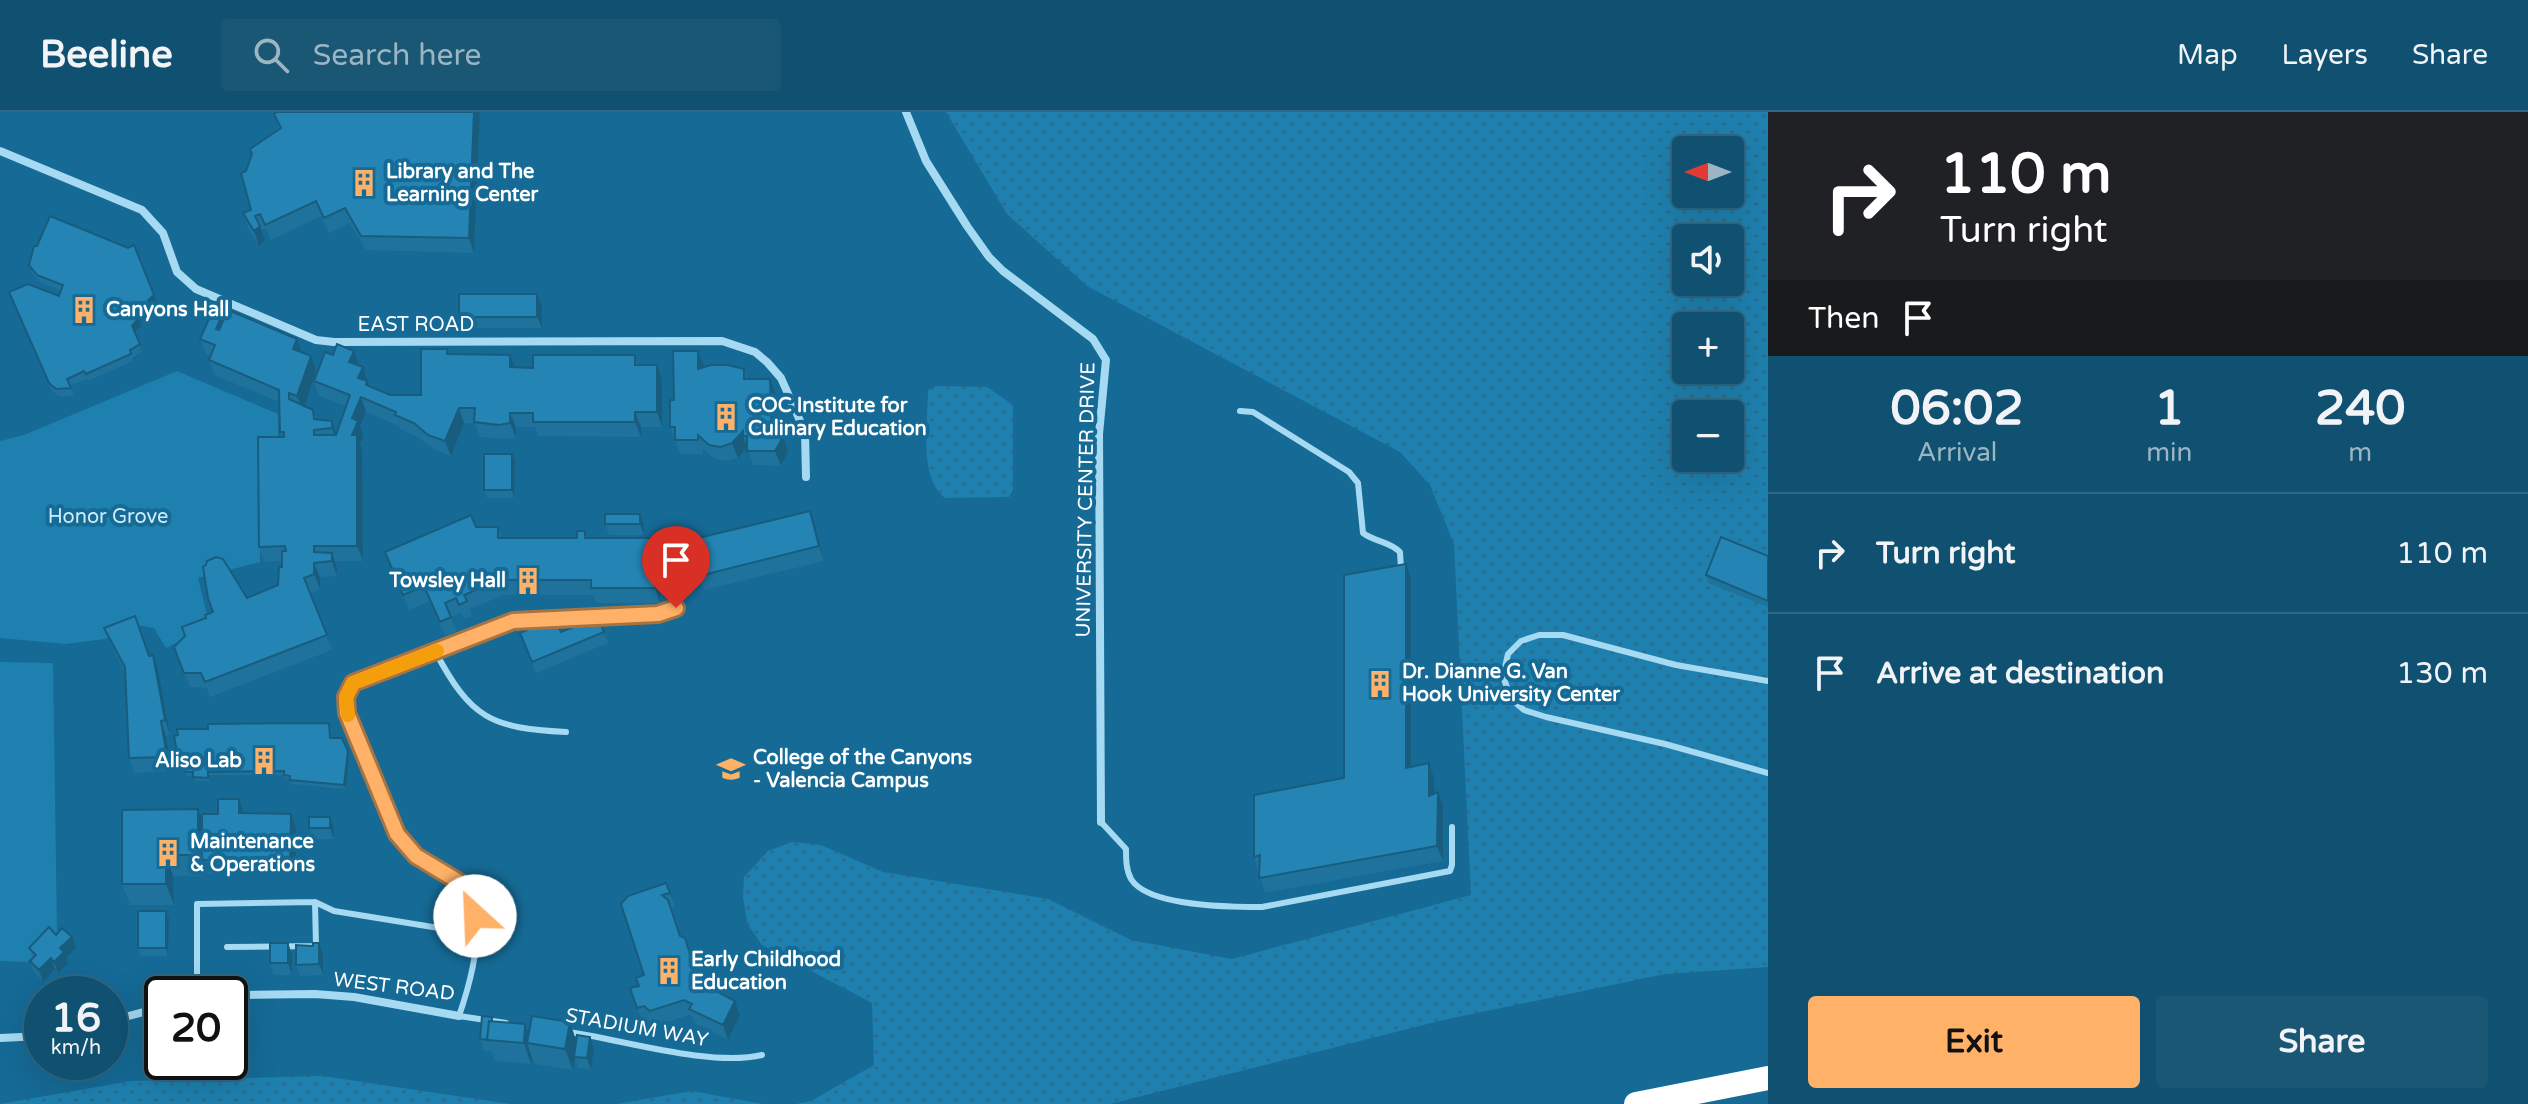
<!DOCTYPE html>
<html lang="en">
<head>
<meta charset="utf-8">
<style>
  body { margin:0; font-family:"Varela Round",sans-serif; background:#195775; color:#f1f3f6; height:100vh; display:flex; flex-direction:column; font-size:30px; white-space:nowrap }
  * { box-sizing:border-box; margin:0 }
  p { font-size:26px; color:#9cb5c3 }
  .icon { flex:none; width:44px; height:44px; fill:none; stroke:currentColor; stroke-width:2; stroke-linecap:round; stroke-linejoin:round }
  .map { position:relative; flex:1; overflow:hidden }
  .details { display:flex; flex-direction:column; background:#105070; width:760px }
  .details>* { flex:none }
  .guide { background:#202124; color:#fff; overflow:hidden }
  .needle { width:52px; rotate:270deg }
  .controls { position:absolute; left:1672px; top:24px; display:grid; gap:16px }
  .controls a { display:grid; place-items:center; width:72px; height:72px; border-radius:8px; background:#105070; box-shadow:0 8px 32px #0002,0 0 0 2px #306783; font-size:40px }
  .speed { position:absolute; left:24px; top:864px; display:flex; gap:16px; font-size:40px; font-weight:700; text-align:center }
  .speed>* { display:grid; place-content:center; width:104px; height:104px; border-radius:50%; background:#105070; box-shadow:0 8px 32px #0002,0 0 0 2px #306783; line-height:1 }
  .speed small { font-size:20px; font-weight:400 }
  .speed .limit { border:4px solid #111; border-radius:12px; background:#fff; color:#111 }
  .pin { position:absolute; display:grid; place-items:center; width:68px; height:68px; color:#fff; margin:-82px -34px; border-radius:50% 50% 50% 0; rotate:-45deg; box-shadow:0 0 8px #0007 }
  .pin .icon { rotate:45deg }
  .me { position:absolute; width:88px; margin:-44px; rotate:335deg; stroke-linejoin:round; filter:drop-shadow(0 0 6px #0008) }
  .turn { display:flex; align-items:center; gap:28px; height:168px; padding:0 40px; font-size:36px }
  .turn .icon { width:104px; height:104px; stroke-width:2.5 }
  .turn b { display:block; font-size:56px; line-height:68px }
  .then { display:flex; align-items:center; height:76px; padding:0 40px; background:#0003; gap:16px; font-size:30px }
  .eta { display:flex; justify-content:space-evenly; align-items:center; height:136px; text-align:center }
  .eta b { font-size:48px; font-weight:700; line-height:56px }
  .primary-button { display:flex; gap:16px; margin-top:auto; padding:16px 40px }
  .primary-button a { flex:1; height:92px; border-radius:8px; background:#ffb167; color:#111; font-size:32px; font-weight:700; line-height:92px; text-align:center }
  .primary-button a+a { background:#195775; color:#f1f3f6 }
  ul { padding:0; list-style:none }
  li { display:flex; align-items:center; gap:24px; height:120px; padding:0 40px; border-top:2px solid #306783 }
  li div { flex:1 }
  li b { display:block; font-size:30px }
  li em { font-style:normal }
  header { display:flex; align-items:center; gap:48px; box-sizing:border-box; height:112px; padding:0 40px; background:#105070; border-bottom:2px solid #306783 }
  header strong { font-size:38px }
  nav { display:flex; gap:44px; margin-inline-start:auto; font-size:28px }
  .search { width:560px; height:72px; background:#195775; display:flex; align-items:center; gap:20px; box-sizing:border-box; padding:0 28px; border-radius:8px; color:#9cb5c3; font-size:30px }
  main { display:flex; flex:1; min-height:0 }
  .map>svg:first-child { display:block }
  .grass { fill:url(#grass-dots); fill-rule:evenodd }
  .park { fill:#1e80af }
  .lines { fill:none; stroke-linecap:round; stroke-linejoin:round }
  .lane { stroke:#a6d9f2; stroke-width:6 }
  .street { stroke:#a6d9f2; stroke-width:8 }
  .highway { stroke:#fff; stroke-width:24 }
  .wall { fill:#1f729b }
  .shaded-wall { fill:#195d7e }
  .building { fill:#2485b4; stroke:#195d7e; stroke-width:2 }
  .route-casing { stroke:#a67343; stroke-width:20 }
  .route { stroke:#ffb167; stroke-width:14 }
  .slow { stroke:#f59e0b; stroke-width:14 }
  .labels { text-anchor:middle; dominant-baseline:central; stroke-width:8; stroke-linejoin:round; paint-order:stroke }
  .poi-label { font-size:20px; font-weight:bold; fill:#fff; stroke:#156a96; text-anchor:start }
  .street-label { font-size:20px; fill:#fff; stroke:#156a96 }
  .park-label { font-size:20px; fill:#ceedfc; stroke:#156a96 }
</style>
</head>
<body>
<header>
<strong>Beeline</strong>
<div class="search"><svg class="icon" aria-label="search" viewBox="0 0 24 24"><circle cx="10" cy="10" r="6"/><path d="M15 15l6 6"/></svg>Search here</div>
<nav><a>Map</a><a>Layers</a><a>Share</a></nav>
</header>
<main>
<div class="map">
<svg width="1768" height="992" viewBox="0 0 1768 992">
  <defs>
    <pattern id="grass-dots" width="8" height="8" patternUnits="userSpaceOnUse" patternTransform="scale(2)"><rect width="8" height="8" fill="#1e80af"/><path d="M2 2h.1M6 6h.1" fill="none" stroke="#336982" stroke-width="1.8" stroke-linecap="round"/></pattern>
  </defs>
  <rect width="100%" height="100%" fill="#156a96"/>
  <path class="grass" d="M946 0H1768V855L1665 862 1443 908 1110 992H796L811 989 874 953 872 891 762 833 748 813 743 786 744 765 768 739 792 730 821 733 883 760 1048 787 1131 828 1232 847 1471 783 1454 432 1430 373 1400 340 1087 174 1007 102ZM1686 38H1730V82H1686ZM1686 126H1730V170H1686ZM1686 214H1730V258H1686ZM1686 302H1730V346H1686Z
    M936 274 987 275 1013 293V378L1009 385 945 386C918 365 928 310 928 278Z
    M323 964 510 992H0L131 969Z
    M692 979 763 992H617Z"/>
  <path class="park" d="M177 259 278 302V336L260 337V450L198 466 210 515 166 536 154 516 137 513 105 527 66 532 0 526V329L24 323Z
    M0 550 53 551 57 821 27 850 0 849Z"/>
  <g class="lines">
    <path class="lane" d="M1240 299 1253 300 1349 360 1358 371 1363 421C1375 430 1389 429 1400 440L1401 457
      M435 539C471 607 491 616 566 620
      M1768 569 1676 553 1563 523H1539L1521 529 1508 542 1503 564 1511 587 1524 598 1546 605 1665 632 1768 661
      M1101 710 1126 737C1126 747 1126 758 1131 767 1148 795 1232 795 1262 795L1450 759 1452 753V715
      M227 835 316 834 315 790
      M197 882V792L315 790 334 799 476 822
      M506 911 459 904C471 869 487 811 469 776L416 744 397 722 347 601 346 585 353 571 513 509 658 502 676 496
      M569 920C623 928 711 955 762 943"/>
    <path class="street" d="M906 0 926 49 967 114 989 145 1003 159 1093 227 1106 248 1099 322 1101 710
      M0 39 142 98 163 121 177 160 196 177 316 228 334 230 722 229 755 240 767 250 781 266 805 320 806 365
      M230 883 315 882 354 885 459 904
      M110 909 162 895
      M0 926 42 924"/>
    <path class="highway" d="M1636 992 1768 966"/>
  </g>
  <path class="wall" d="M480 0 474 141 366 138 350 111 329 121 321 104 271 128 265 116 262 118 265 128 259 134 248 116 243 101 251 98 246 59 279 16 274 2Z
    M29 153 157 191 151 195 152 202 140 208 142 214 135 221 142 240 132 246 133 249 88 269 87 267 70 274 74 284H59L52 279 12 187 59 184 61 179 40 170 32 161Z
    M537 182 542 194V216H463L459 205Z
    M222 203 224 207 302 240 316 259 304 294 313 298 317 307 332 309 336 321 346 294 319 284 314 269 359 253 363 255 369 274 390 283H421L447 237 449 242 510 243 515 255 533 256 635 243 638 253 662 268V315H641V325L538 324 535 315H516V326L505 327 480 325 475 311H464L451 344 434 337 419 326 400 317 399 314 366 300 360 314 364 324 360 332 362 338 363 449H335L337 456V464L320 465V477L310 481 332 538 210 585 207 576 190 575 174 535 206 506 278 473 282 455V449L264 450 259 435 282 325 280 320 279 290 214 263 209 248 210 244 206 242 200 227Z
    M698 239 704 256 744 257 748 267 776 282 777 325H783L788 339 781 354 753 353 747 335 738 346 726 349 715 347 703 337V342H680L670 315 674 288Z
    M512 342 515 349 514 386H487L484 378Z
    M605 402 644 413V423H609L605 412Z
    M815 414 824 449 704 478 699 464Z
    M476 415H498L502 426H577L585 419 587 426H655L660 440V491H596L593 483H504L470 497 472 504 464 507 461 501 451 505 457 519 445 524 430 489 409 498 385 440Z
    M1768 444V495L1708 471 1706 463Z
    M1411 466V655L1429 651 1434 666V681L1443 694V749L1265 781 1254 745 1344 666Z
    M595 498 608 531 536 561 520 521 561 520 584 511Z
    M104 516 149 544 153 543 158 557 170 623 166 624 172 659 134 661 129 646 125 560 110 531Z
    M330 615 331 626 349 642 346 677 291 672 290 667H286L284 663H209V669H195L193 663 187 664 184 656 182 657 180 653Z
    M239 687 244 701 296 716V763L207 762 206 759V764H173L174 793H130L122 772Z
    M330 705 334 716V727H313L309 716Z
    M666 771 675 795 672 796 681 824 700 871 735 889 740 903 728 928 695 911 692 904 689 903 655 914 649 909 643 911 630 876 639 874 644 863Z
    M166 799 169 807 168 844H141L138 836Z
    M56 823 72 825 76 836 66 846 68 851 58 861 55 857 43 870 34 860 30 849 33 846 29 836Z
    M288 831 292 843V863H274L270 851Z
    M319 831 323 842V863L300 864 296 853 313 834Z
    M493 909 525 912 529 921 576 928 590 925 594 936 591 958 578 956 575 946 573 958 535 952 532 945 531 952 495 949 491 939H484L480 927Z"/>
  <path class="shaded-wall" d="M474 0H480L474 141 469 126Z
    M260 114 265 128 259 134 254 119Z
    M537 182 542 194V216L537 205Z
    M154 183 157 191 151 195 148 188Z
    M222 203 228 217 222 231 216 217Z
    M139 206 142 214 134 221 132 214Z
    M297 227 302 241 293 237Z
    M354 239 359 253 349 250Z
    M698 239 704 253V272L698 257Z
    M510 243 516 257 510 255Z
    M311 244 316 259 303 299 297 284Z
    M657 253 662 268V315L657 300Z
    M363 255 368 270 372 284 358 266Z
    M770 267 776 282 778 334 783 325 788 339 781 354 775 339 772 325Z
    M361 285 366 300 360 314 364 324 360 332 362 338 363 449 357 434 352 306Z
    M459 296 464 311 451 344 445 329Z
    M635 300 641 315V325L635 310Z
    M510 301 516 315V326L510 311Z
    M332 309 337 324V331L332 316Z
    M743 319V324L747 335 738 346 732 331Z
    M512 342 515 349 514 386 512 378Z
    M810 399 815 414 824 449 819 434Z
    M640 402 644 413V423L640 412Z
    M655 426 660 440V491L655 476Z
    M332 441 337 456V464L332 449Z
    M314 451 320 465V477L314 462Z
    M1406 452 1411 466V671L1406 656Z
    M153 543 158 557 170 623 165 608Z
    M161 609 166 624 172 659 167 645Z
    M348 639 349 642 346 677 344 673Z
    M1429 651 1434 666 1435 699 1429 684Z
    M1438 680 1443 694V749L1437 734Z
    M239 687 244 701H239Z
    M198 697 206 718 202 748 206 759V764L198 743Z
    M291 702 296 716V763L290 748Z
    M330 705 334 716V727L330 716Z
    M166 743 173 764 174 793 166 772Z
    M166 799 169 807 168 844 166 836Z
    M72 825 76 836 66 846 68 851 58 861 54 850 60 836Z
    M288 831 292 843V863L288 851Z
    M319 831 323 842V863L319 852Z
    M51 846 55 857 43 870 39 858Z
    M735 889 740 903 728 928 723 913Z
    M570 910 577 931 573 958 565 937Z
    M525 912 533 932 527 931 532 945 531 952 524 931Z
    M590 925 594 936 591 958 587 946Z"/>
  <path class="building" d="M277 0H474L469 126 361 124 345 96 324 106 316 89 265 113 260 102 255 104 260 114 254 119 243 101 251 98 241 61 246 59 252 42 250 37 281 16 274 2Z
    M50 104 128 136 134 133 154 183 148 188 150 194 137 201 139 206 132 214 140 232 130 238 131 242 86 262 84 259 67 267 71 276 56 277 49 271 9 180 28 172 59 184 63 173 37 163 29 153 34 134H37Z
    M459 182H537V205H459Z
    M228 198 297 227 293 237 311 244 297 284 289 281V287L313 298 314 307 332 309V316L314 318V323H336L350 283 314 269 325 240 333 243 337 232 354 239 349 250 363 255 358 266 367 269 366 273 390 283H421V237H447V242L510 243V255L533 256V243H635V253H657V300H635V310H533V301H510V311L499 313 474 310 475 296H459L445 329 428 323 414 311 395 303 396 300 361 285 352 306 358 309 352 323H357V434H314V440L332 441V449L314 451V462L304 466 327 523 205 570 201 561H184L174 535 185 524 182 515 206 506 205 503 213 500 208 486 203 455 206 453 207 449 216 445 223 447 247 486 278 473 279 455H282V439H286L285 434 259 435 258 325H284V320H280L279 278 209 248 215 233 200 227 212 200 222 203 216 217 219 218Z
    M673 239H698V257L711 253H728L744 257V267H770L772 325H783L775 339H747V324H743V319L732 331 721 335 709 333 698 323V328H675V315H670V288H674Z
    M484 342H512V378H484Z
    M810 399 819 434 699 464 690 428Z
    M605 402H640V412H605Z
    M471 403 476 415H498V426H577V419H585V426H655V476H591V468H499L464 483 467 489 459 493 456 486 445 491 451 505 440 510 424 474 403 483 385 440Z
    M1721 425 1768 444V489L1706 463Z
    M1406 452V656L1429 651V684L1438 680 1437 734 1259 766 1260 743 1254 745V683L1344 666V463Z
    M595 498 604 520 532 550 520 521 555 506 561 520 584 511 581 503Z
    M135 504 149 544 153 543 165 608 161 609 167 645 129 646 125 555 104 516Z
    M329 611 330 626H342L348 639 344 673 290 668V664L284 663V659L208 660V666L193 665V660H185L183 652 180 653 174 624 178 623 177 617H208V612Z
    M218 687H239V701L291 702 290 748H202V702H218Z
    M198 697V743H166V772H122V698Z
    M309 705H330V716H309Z
    M666 771 670 781 662 783 668 788 680 824 685 826 699 870 735 889 723 913 689 897 692 892 684 888 650 899 644 894 637 896 630 876 639 874 636 866 644 863 621 792 628 784Z
    M138 799H166V836H138Z
    M49 815 56 823 62 816 72 825 60 836 64 840 54 850 51 846 39 858 30 849 36 843 29 836Z
    M270 831H288V851H270Z
    M313 831H319V852L296 853V833L313 834Z
    M482 904 492 905V909H489L487 928H490L480 927Z
    M532 904 570 910 565 937 527 931Z
    M489 909 525 912 524 931 487 928Z
    M577 923 590 925 587 946 574 945Z"/>
  <g class="lines">
    <g class="route-casing">
      <path id="route" d="M475 804 474 785 469 776 416 744 397 722 347 601 346 585 353 571 513 509 658 502 676 496"/>
    </g>
    <use href="#route" class="route"/>
    <path class="slow" d="M348 603 346 585 353 571 437 539"/>
  </g>
  <defs>
    <g id="building-bare" transform="scale(2.16)"><path d="M-4-6H4V6H1V3H-1V6H-4ZM-2.5-4.3h1.7v1.8h-1.7ZM.8-4.3h1.7v1.8H.8ZM-2.5-1h1.7V.8h-1.7ZM.8-1h1.7V.8H.8Z" fill="#ffb167" stroke="#156a96" stroke-width="2.5" paint-order="stroke"/></g>
    <g id="university-bare" transform="scale(2.16)"><path d="M0-5L7-2L0 1L-7-2ZM-4 1L0 2.5L4 1V4Q0 6-4 4Z" fill="#ffb167" stroke="#156a96" stroke-width="2.5" paint-order="stroke"/></g>
  </defs>
  <g fill-rule="evenodd">
    <use href="#building-bare" x="364" y="71"/>
    <use href="#building-bare" x="84" y="198"/>
    <use href="#building-bare" x="726" y="305"/>
    <use href="#building-bare" x="528" y="469"/>
    <use href="#building-bare" x="1380" y="572"/>
    <use href="#building-bare" x="264" y="649"/>
    <use href="#university-bare" x="731" y="657"/>
    <use href="#building-bare" x="168" y="741"/>
    <use href="#building-bare" x="669" y="859"/>
  </g>
  <g class="labels">
    <g class="poi-label">
      <text x="386" y="60">Library and The<tspan x="386" dy="23">Learning Center</tspan></text>
      <text x="106" y="198">Canyons Hall</text>
      <text x="748" y="294">COC Institute for<tspan x="748" dy="23">Culinary Education</tspan></text>
      <text x="506" y="469" text-anchor="end">Towsley Hall</text>
      <text x="1402" y="560">Dr. Dianne G. Van<tspan x="1402" dy="23">Hook University Center</tspan></text>
      <text x="753" y="646">College of the Canyons<tspan x="753" dy="23">- Valencia Campus</tspan></text>
      <text x="242" y="649" text-anchor="end">Aliso Lab</text>
      <text x="190" y="730">Maintenance<tspan x="190" dy="23">&amp; Operations</tspan></text>
      <text x="691" y="848">Early Childhood<tspan x="691" dy="23">Education</tspan></text>
    </g>
    <g class="street-label">
      <text x="416" y="213">EAST ROAD</text>
      <text transform="translate(1086 388) rotate(-89)">UNIVERSITY CENTER DRIVE</text>
      <text transform="translate(394 875) rotate(7)">WEST ROAD</text>
      <text transform="translate(637 916) rotate(10)">STADIUM WAY</text>
    </g>
    <g class="park-label">
      <text x="108" y="405">Honor Grove</text>
    </g>
  </g>
</svg>
<div class="controls">
<a><svg class="needle" viewBox="-14 -14 28 28"><path d="M0-13l5 13h-10z" fill="#e53935"/><path d="M0 13l5-13h-10z" fill="#9cb5c3"/></svg></a>
<a><svg class="icon" aria-label="sound" viewBox="0 0 24 24"><path d="M4 9h4l5-4v14l-5-4H4zM17 9q2 3 0 6"/></svg></a>
<a>+</a>
<a>−</a>
</div>
<div class="speed"><div>16<small>km/h</small></div><div class="limit">20</div></div>
<div class="pin" style="left:676px;top:496px;background:#d93025"><svg class="icon" aria-label="arrive" viewBox="0 0 24 24"><path d="M6 21V4h12l-3 4 3 4H6"/></svg></div>
<svg class="me" style="left:475px;top:804px" viewBox="-20 -20 40 40"><circle r="19" fill="#fff"/><path d="M0-13L10 11 0 6-10 11z" fill="#ffb167"/></svg>
</div>
<section class="details">
<div class="guide">
<div class="turn"><svg class="icon" aria-label="right" viewBox="0 0 24 24"><path d="M7 20v-9h11M14 6l5 5-5 5"/></svg><div><b>110 m</b>Turn right</div></div>
<div class="then">Then<svg class="icon" aria-label="arrive" viewBox="0 0 24 24"><path d="M6 21V4h12l-3 4 3 4H6"/></svg></div>
</div>
<div class="eta">
<div><b>06:02</b><p>Arrival</p></div>
<div><b>1</b><p>min</p></div>
<div><b>240</b><p>m</p></div>
</div>
<ul>
<li><svg class="icon" aria-label="right" viewBox="0 0 24 24"><path d="M7 20v-9h11M14 6l5 5-5 5"/></svg><div><b>Turn right</b></div><em>110 m</em></li>
<li><svg class="icon" aria-label="arrive" viewBox="0 0 24 24"><path d="M6 21V4h12l-3 4 3 4H6"/></svg><div><b>Arrive at destination</b></div><em>130 m</em></li>
</ul>
<div class="primary-button"><a>Exit</a><a>Share</a></div>
</section>
</main>
</body>
</html>
